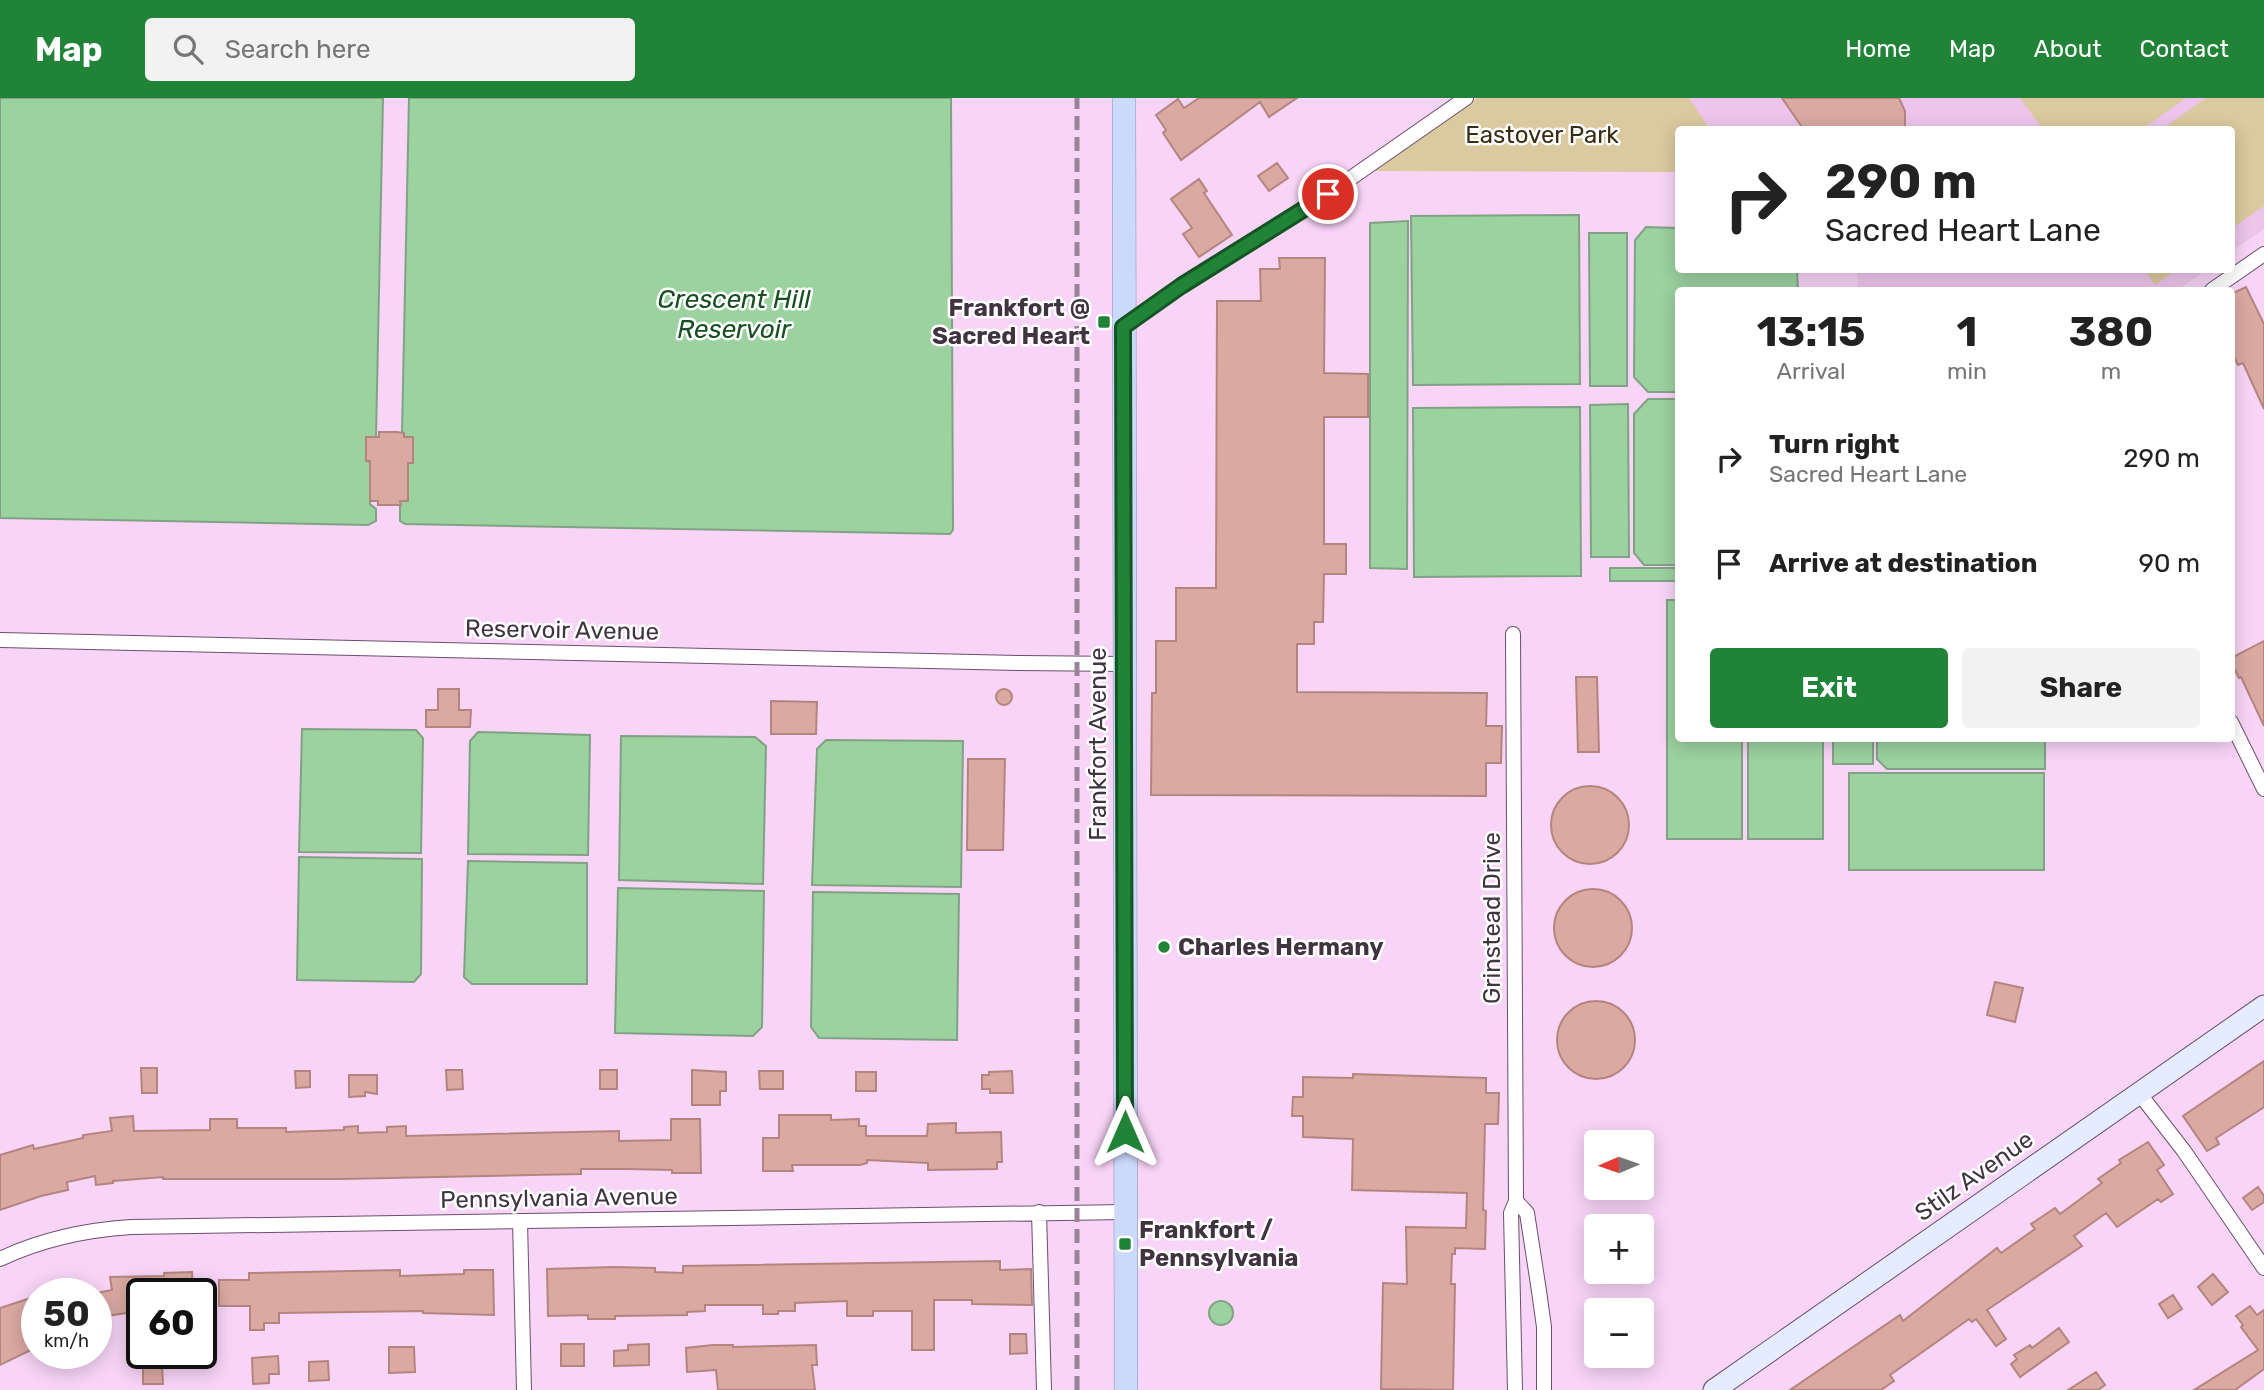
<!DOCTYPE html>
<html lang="en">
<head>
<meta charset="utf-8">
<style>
  body { margin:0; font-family:Rubik,sans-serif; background:#f2f2f2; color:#222; height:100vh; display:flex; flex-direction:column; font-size:26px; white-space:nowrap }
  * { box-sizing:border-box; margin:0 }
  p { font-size:23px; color:#767676 }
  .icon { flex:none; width:38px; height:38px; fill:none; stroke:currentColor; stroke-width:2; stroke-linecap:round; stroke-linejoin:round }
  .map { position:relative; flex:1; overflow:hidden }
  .side { position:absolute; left:1675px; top:189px; width:560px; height:455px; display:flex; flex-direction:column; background:#fff; border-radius:7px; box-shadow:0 4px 18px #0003 }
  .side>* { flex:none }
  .guide { position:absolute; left:1675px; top:28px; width:560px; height:147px; border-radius:7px; box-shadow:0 4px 18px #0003; background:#fff; color:#222; overflow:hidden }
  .needle { width:46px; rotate:268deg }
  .fabs { position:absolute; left:1584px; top:1032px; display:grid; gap:14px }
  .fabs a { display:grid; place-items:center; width:70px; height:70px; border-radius:7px; background:#fff; box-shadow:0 4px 18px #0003; font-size:35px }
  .speed { position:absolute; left:21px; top:1180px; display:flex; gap:14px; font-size:35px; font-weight:700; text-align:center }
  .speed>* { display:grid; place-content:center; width:91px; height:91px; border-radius:50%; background:#fff; box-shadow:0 4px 18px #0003; line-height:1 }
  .speed small { font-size:18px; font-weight:400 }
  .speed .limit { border:4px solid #111; border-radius:10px; background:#fff; color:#111 }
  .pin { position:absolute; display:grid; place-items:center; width:60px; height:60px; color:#fff; margin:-30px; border:4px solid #fff; border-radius:50%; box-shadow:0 2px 7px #0007 }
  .me { position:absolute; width:77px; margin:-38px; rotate:0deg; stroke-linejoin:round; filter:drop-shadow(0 0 5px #0008) }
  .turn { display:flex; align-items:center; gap:24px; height:147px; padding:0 35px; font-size:32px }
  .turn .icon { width:91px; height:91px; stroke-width:2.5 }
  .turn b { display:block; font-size:49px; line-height:60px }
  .eta { display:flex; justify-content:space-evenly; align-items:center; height:119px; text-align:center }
  .eta b { font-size:42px; font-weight:700; line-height:49px }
  .primary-button { display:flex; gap:14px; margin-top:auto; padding:14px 35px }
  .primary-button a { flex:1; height:80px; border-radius:7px; background:#208337; color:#fff; font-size:28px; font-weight:700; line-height:80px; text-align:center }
  .primary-button a+a { background:#f2f2f2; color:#222 }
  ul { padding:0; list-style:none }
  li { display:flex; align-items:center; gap:21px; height:105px; padding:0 35px }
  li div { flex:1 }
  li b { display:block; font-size:26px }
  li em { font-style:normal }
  header { display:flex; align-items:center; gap:42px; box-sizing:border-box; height:98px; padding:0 35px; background:#208337; color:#fff }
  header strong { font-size:33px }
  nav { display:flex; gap:38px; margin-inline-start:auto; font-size:24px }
  .search { width:490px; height:63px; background:#f2f2f2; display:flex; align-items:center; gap:18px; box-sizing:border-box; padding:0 24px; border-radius:7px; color:#767676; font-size:26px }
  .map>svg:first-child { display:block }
  .built { fill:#edc5ec }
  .green { fill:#dbc99f }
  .water { fill:#9cd1a0; stroke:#81a284; stroke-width:2 }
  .building { fill:#daa9a2; stroke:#b4857f; stroke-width:2 }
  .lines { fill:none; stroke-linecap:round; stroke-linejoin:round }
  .street-casing { stroke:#6c4f6c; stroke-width:16 }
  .secondary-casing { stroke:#6c4f6c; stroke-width:23 }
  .primary-casing { stroke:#8590b9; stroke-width:24 }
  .street { stroke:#fff; stroke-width:14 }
  .secondary { stroke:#e5ecfd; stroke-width:21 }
  .primary { stroke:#cbdafb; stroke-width:23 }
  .rail { stroke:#9a8299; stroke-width:5; stroke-dasharray:14 7; stroke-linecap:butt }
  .route-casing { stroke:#155524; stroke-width:18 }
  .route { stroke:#208337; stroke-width:12 }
  .poi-dot { fill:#208337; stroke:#fff; stroke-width:2.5 }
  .labels { text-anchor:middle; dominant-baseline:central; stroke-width:5; stroke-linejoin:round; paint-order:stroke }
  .park-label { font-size:24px; fill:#392d11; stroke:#fff }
  .poi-label { font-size:24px; font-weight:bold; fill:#413441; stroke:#fff; text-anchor:start }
  .street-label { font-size:24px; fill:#413441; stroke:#fff }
  .water-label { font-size:26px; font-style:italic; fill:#174f22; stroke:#fff }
</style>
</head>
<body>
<header>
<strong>Map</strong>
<div class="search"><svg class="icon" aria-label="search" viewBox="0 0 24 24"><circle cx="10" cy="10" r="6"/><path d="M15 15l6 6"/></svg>Search here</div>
<nav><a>Home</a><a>Map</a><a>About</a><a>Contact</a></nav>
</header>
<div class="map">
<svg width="2264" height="1292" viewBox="0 0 2264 1292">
  <rect width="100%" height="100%" fill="#f8d4f6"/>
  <path class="built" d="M1689 0H2264V131L2231 154V32L1710 31Z
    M1857 172H2207L2177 192H1858Z"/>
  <path class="green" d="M1477 0H1689L1710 31 1678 32V74L1374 73Z
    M2020 0H2186L2142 31H2043Z
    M2206 0H2264V108L2231 131V32L2162 31Z
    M2144 172H2176L2155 187Z"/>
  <path class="water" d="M0 0H383L376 339H366V363L374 364 370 380V406L376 411V423L368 427 0 420Z
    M409 0H951L953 432 950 436 405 426 400 423V403H408L405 365 413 364V339H404V335L402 334Z
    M1579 117 1580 286 1413 287 1411 118Z
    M1408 123 1407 471 1370 470V125Z
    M1646 129 1678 130V172H1797L1798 192H1678V294H1648L1634 279 1635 142Z
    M1589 135H1627V288H1590Z
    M1648 301H1678V467H1644L1634 455V316Z
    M1628 306 1629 459H1591L1590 307Z
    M1580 309 1581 478 1414 479 1413 310Z
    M1610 470H1678V483H1610Z
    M1667 502H1678V640L1742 641V741H1667Z
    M302 631 416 632 423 640 421 755 299 754Z
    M478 634 590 637 588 757 468 756 470 643Z
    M621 638 755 639 766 648 763 786 619 782Z
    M1748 641H1823V741H1748Z
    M1833 641H1873V666H1833Z
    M1877 641H2045V671H1887L1877 661Z
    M826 642 963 643 961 789 812 787 817 651Z
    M1849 675H2044V772H1849Z
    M299 759 422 761 421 876 414 884 297 882Z
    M468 763 587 765V886H472L464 879Z
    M618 790 764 793 762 929 753 938 615 935Z
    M813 794 959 796 957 942 819 940 811 929Z
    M1209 1215a12 12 0 1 1 24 0a12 12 0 1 1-24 0Z"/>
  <path class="building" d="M1199 0H1297L1269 19 1260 4 1181 62 1163 35 1166 32 1156 17 1178 1 1184 10Z
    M1782 0H1899L1905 13V32H1804Z
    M1277 65 1288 80 1269 93 1258 78Z
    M1199 81 1207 93 1204 95 1232 137 1199 159 1183 136 1192 130 1171 101Z
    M1279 160H1325L1324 275 1368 276V319H1324V446H1346V476H1324L1323 524H1314V546H1297V594L1487 595 1486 628H1502L1501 665H1486V698L1151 697 1152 595H1156V543H1176V490H1216L1217 203H1261L1260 171H1280Z
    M2246 189 2264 226V311L2243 265 2238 267 2231 253V196Z
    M379 334H397L404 335V339H413V365H408V403H400L401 407H378V403H370V363H366V339H379Z
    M2264 543V628L2241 579 2239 580 2231 564V560Z
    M1576 579H1597L1599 654H1578Z
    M438 591H459V612H471L470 629H426V612H438Z
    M996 599a8 8 0 1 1 16 0a8 8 0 1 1-16 0Z
    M771 603 817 604 816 636H771Z
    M968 661H1005L1003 752H967Z
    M1551 727a39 39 0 1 1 78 0a39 39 0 1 1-78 0Z
    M1554 830a39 39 0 1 1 78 0a39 39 0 1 1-78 0Z
    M1995 884 2023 890 2015 924 1987 917Z
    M1557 942a39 39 0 1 1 78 0a39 39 0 1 1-78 0Z
    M2264 963V1009L2216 1040 2219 1046 2207 1053 2183 1018Z
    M141 970H157V995H142Z
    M446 972H462L463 991 447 992Z
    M600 972H617V991H600Z
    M692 972 726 974V993H720V1007H692Z
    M295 973H310V989L296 990Z
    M759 973H783V991H760Z
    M1012 973 1013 995H990V991H982V977H989V974Z
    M856 974H876V993H856Z
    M1353 976 1486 980V995H1499L1498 1026H1485L1483 1112 1486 1113 1485 1151 1455 1150V1156H1452L1451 1186H1455L1453 1292 1381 1291 1383 1185 1407 1186 1406 1129 1466 1130 1467 1095 1352 1092 1353 1041 1303 1039V1018H1292L1293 999H1303V979L1353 980Z
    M349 977H377V996L365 994V998L349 999Z
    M779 1017H831V1022L859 1021V1028H866V1038H927L928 1026 956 1025V1035L1001 1034 1002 1064H997V1071L928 1072V1065L867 1062V1065L860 1067H792L793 1073H763V1040H779Z
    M133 1018 134 1033 210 1032V1021H237V1030H286V1034L344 1032V1029L358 1028V1035L387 1034V1029L406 1028V1038L619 1033V1043L671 1042V1021H700L701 1075H672V1072L628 1071H581V1076L341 1081H163V1079L113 1083V1085L96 1087 95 1078 67 1084 68 1092 41 1098 0 1112V1057L33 1047 34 1051 83 1040V1037L112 1033 110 1020Z
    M2148 1044 2164 1067 2157 1072 2173 1096 2161 1104 2158 1101 2117 1129 2106 1115 2074 1138 2082 1148 1987 1212 2006 1241 1996 1248 1976 1221 1972 1224 1969 1221 1890 1277 1894 1283 1881 1292H1790L1900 1217 1903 1223 1997 1150 2001 1155 2035 1131 2031 1126 2055 1110 2060 1116 2102 1085 2098 1081 2121 1065 2119 1062Z
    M2258 1089 2264 1098V1104L2252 1112 2243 1100Z
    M1000 1163V1172L1031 1171 1032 1207 972 1206V1202H934V1252H912V1213H873V1218H847V1203L795 1205V1213H778V1216H763V1207H705V1213L687 1214V1217L615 1218V1221H588V1217L548 1218 547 1171 614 1169 655 1170V1174L683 1175V1168Z
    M400 1172V1178L464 1176V1172H493L494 1217 423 1215V1213L279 1215V1225H264V1232H250V1208H219V1182H249V1175Z
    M192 1174 193 1195H142V1224H127V1215L100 1219 96 1195 112 1192 110 1179 164 1178V1175Z
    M2213 1176 2228 1194 2212 1207 2198 1189Z
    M2173 1197 2182 1211 2168 1220 2159 1206Z
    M37 1198V1249L0 1267V1210Z
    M2250 1208 2257 1217 2264 1212V1271L2235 1292H2194L2258 1252 2241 1229 2243 1227 2236 1218Z
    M2059 1230 2069 1244 2020 1279 2011 1266 2017 1261 2014 1257 2030 1247 2032 1250Z
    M1010 1236H1026L1027 1255 1010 1256Z
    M561 1246H584V1268H561Z
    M649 1246V1267L614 1268V1253L628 1252V1247Z
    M713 1247H733V1249L816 1247 817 1267H812L815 1292H718L716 1272 687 1274 686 1250Z
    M389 1249H414L415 1274 389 1275Z
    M278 1258 279 1276H269V1285L253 1286 252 1260Z
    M328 1263 329 1282 309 1283V1264Z
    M143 1267H162L163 1286H143Z
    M2096 1274 2105 1287 2098 1292H2068Z"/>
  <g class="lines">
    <g class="street-casing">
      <path id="street" d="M2212 192 2264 156
        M1123 229 1181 188 1328 96 1466 0
        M1513 536 1516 1103 1511 1115 1515 1292
        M0 542 1020 565 1124 566
        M2231 624 2264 691
        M2139 995 2184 1053 2264 1170
        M1516 1103 1527 1115 1539 1193 1544 1229V1292
        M1039 1114 1044 1292
        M520 1123 524 1292
        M0 1161C42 1141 85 1132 131 1129L1125 1114"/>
    </g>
    <g class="secondary-casing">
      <path id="secondary" d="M1714 1292 2264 908"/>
    </g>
    <g class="primary-casing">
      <path id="primary" d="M1124 0 1126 1292"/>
    </g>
    <use href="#street" class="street"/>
    <use href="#secondary" class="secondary"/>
    <use href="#primary" class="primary"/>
    <path class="rail" d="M1077 1292V0"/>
  </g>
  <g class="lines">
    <g class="route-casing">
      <path id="route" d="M1125 1034 1123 229 1181 188 1328 96"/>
    </g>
    <use href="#route" class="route"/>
  </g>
  <g class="poi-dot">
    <rect x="1097" y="217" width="14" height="14" rx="3.5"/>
    <circle cx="1164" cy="849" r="7"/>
    <rect x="1118" y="1139" width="14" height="14" rx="3.5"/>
  </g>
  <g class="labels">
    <g class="park-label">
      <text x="1542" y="37">Eastover Park</text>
    </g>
    <g class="poi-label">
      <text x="1090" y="210" text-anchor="end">Frankfort @<tspan x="1090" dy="28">Sacred Heart</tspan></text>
      <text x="1178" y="849">Charles Hermany</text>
      <text x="1139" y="1132">Frankfort /<tspan x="1139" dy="28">Pennsylvania</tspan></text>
    </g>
    <g class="street-label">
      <text transform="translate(562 532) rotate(1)">Reservoir Avenue</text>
      <text transform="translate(1098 646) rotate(-90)">Frankfort Avenue</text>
      <text transform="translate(1492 820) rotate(-90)">Grinstead Drive</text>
      <text transform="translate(1974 1078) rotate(-35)">Stilz Avenue</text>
      <text transform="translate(559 1100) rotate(-1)">Pennsylvania Avenue</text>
    </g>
    <g class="water-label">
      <text x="734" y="201">Crescent Hill<tspan x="734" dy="30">Reservoir</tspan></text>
    </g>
  </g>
</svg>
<div class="fabs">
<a><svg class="needle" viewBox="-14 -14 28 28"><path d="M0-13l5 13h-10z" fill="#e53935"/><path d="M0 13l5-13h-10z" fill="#767676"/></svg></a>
<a>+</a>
<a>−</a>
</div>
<div class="speed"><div>50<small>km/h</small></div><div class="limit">60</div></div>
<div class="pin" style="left:1328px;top:96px;background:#d93025"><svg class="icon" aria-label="arrive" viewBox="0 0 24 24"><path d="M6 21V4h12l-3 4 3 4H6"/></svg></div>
<svg class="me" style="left:1125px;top:1034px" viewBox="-20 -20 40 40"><path d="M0-17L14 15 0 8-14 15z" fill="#208337" stroke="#fff" stroke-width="4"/></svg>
<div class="guide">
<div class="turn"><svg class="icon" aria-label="right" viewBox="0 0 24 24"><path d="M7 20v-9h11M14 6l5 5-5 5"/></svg><div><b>290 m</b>Sacred Heart Lane</div></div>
</div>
<section class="side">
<div class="eta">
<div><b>13:15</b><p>Arrival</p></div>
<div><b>1</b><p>min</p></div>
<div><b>380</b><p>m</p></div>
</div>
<ul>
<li><svg class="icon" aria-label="right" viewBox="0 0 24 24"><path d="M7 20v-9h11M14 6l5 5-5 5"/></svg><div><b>Turn right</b><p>Sacred Heart Lane</p></div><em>290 m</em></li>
<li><svg class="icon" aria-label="arrive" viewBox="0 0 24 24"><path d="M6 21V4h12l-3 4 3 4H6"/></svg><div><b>Arrive at destination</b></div><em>90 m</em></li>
</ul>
<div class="primary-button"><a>Exit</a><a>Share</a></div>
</section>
</div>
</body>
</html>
